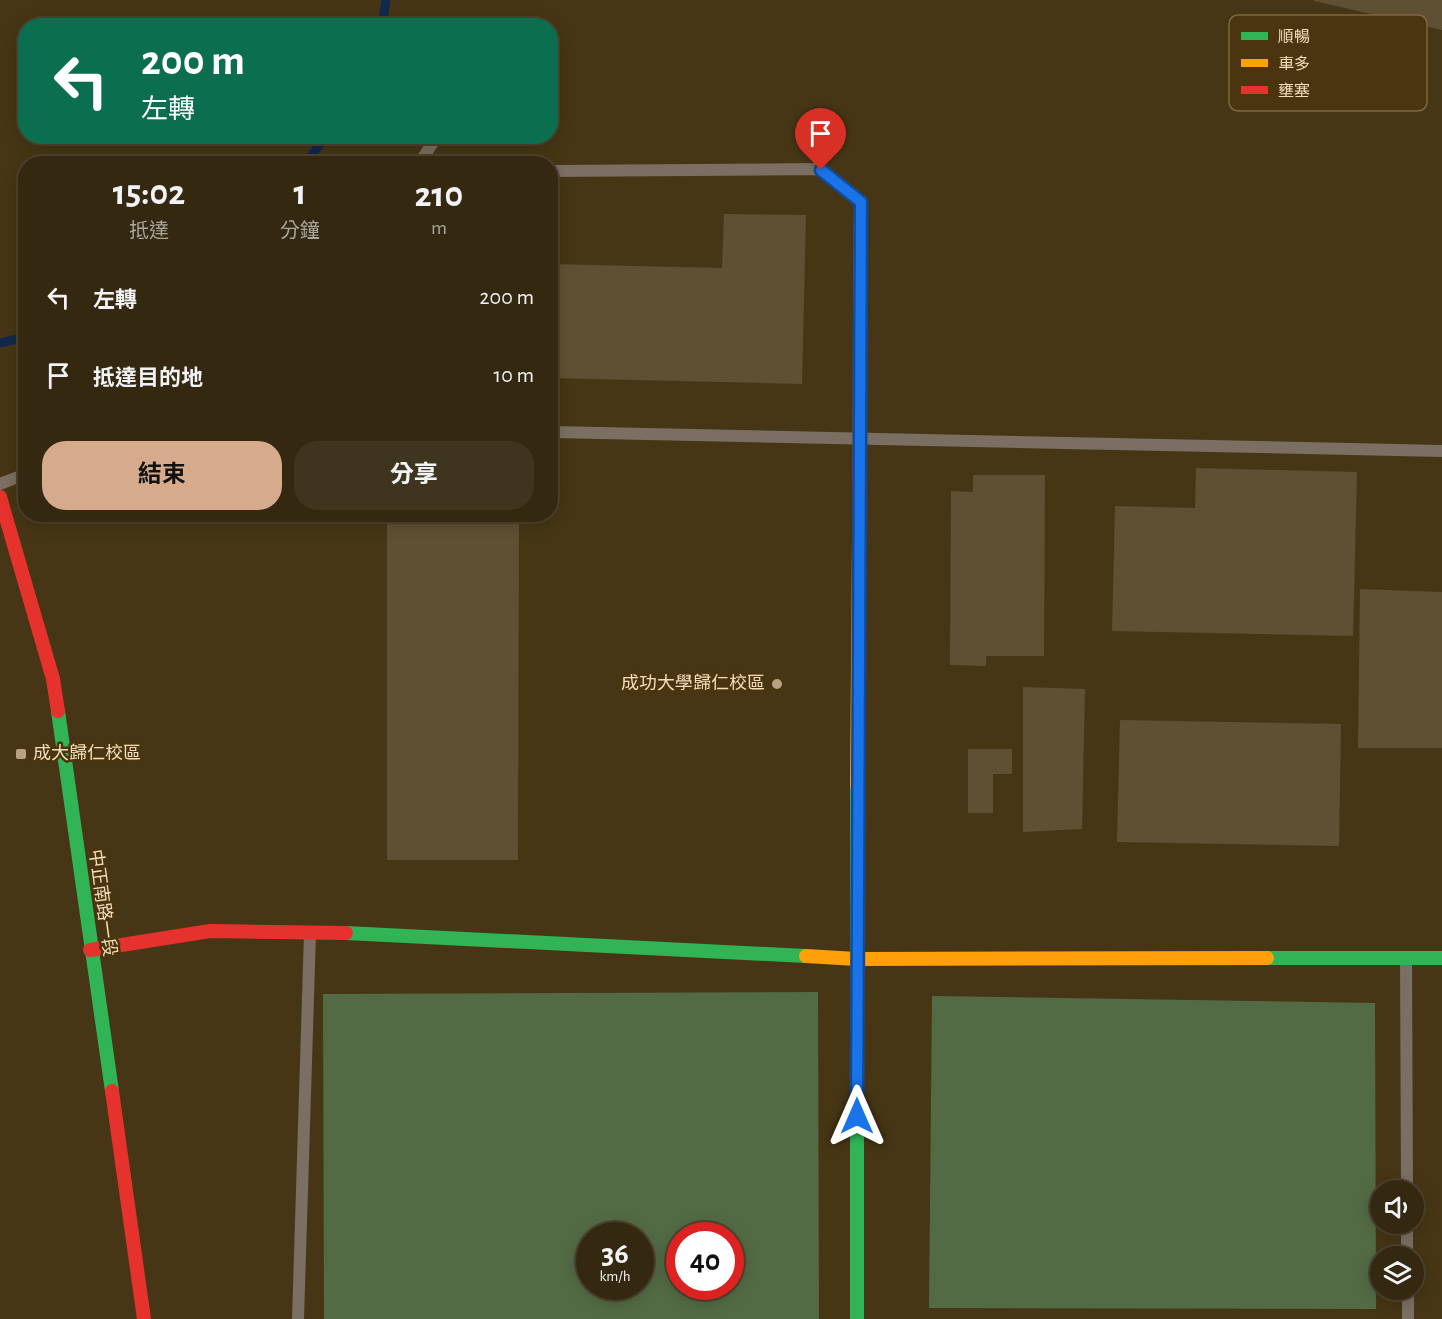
<!DOCTYPE html>
<html lang="zh-TW">
<head>
<meta charset="utf-8">
<style>
  body { margin:0; font-family:"Alegreya Sans","Noto Sans TC",sans-serif; background:#3f341e; color:#f1f3f6; height:100vh; display:flex; flex-direction:column; font-size:22px; white-space:nowrap }
  * { box-sizing:border-box; margin:0 }
  p { font-size:20px; color:#a9a69f }
  .icon { flex:none; width:33px; height:33px; fill:none; stroke:currentColor; stroke-width:2; stroke-linecap:round; stroke-linejoin:round }
  .map { position:relative; flex:1; overflow:hidden }
  .details { position:absolute; left:18px; top:156px; width:540px; height:366px; display:flex; flex-direction:column; background:#342810; border-radius:24px; box-shadow:0 3px 15px #0003,0 0 0 2px #4e4430 }
  .details>* { flex:none }
  .banner { position:absolute; left:18px; top:18px; width:540px; height:126px; border-radius:24px; box-shadow:0 3px 15px #0003,0 0 0 2px #4e4430; background:#0b6e4f; color:#fff; overflow:hidden }
  .buttons { position:absolute; left:1370px; top:1180px; display:grid; gap:12px }
  .buttons a { display:grid; place-items:center; width:54px; height:54px; border-radius:50%; background:#342810; box-shadow:0 3px 15px #0003,0 0 0 2px #4e4430; font-size:30px }
  .speed { position:absolute; left:576px; top:1222px; display:flex; gap:12px; font-size:30px; font-weight:700; text-align:center }
  .speed>* { display:grid; place-content:center; width:78px; height:78px; border-radius:50%; background:#342810; box-shadow:0 3px 15px #0003,0 0 0 2px #4e4430; line-height:1 }
  .speed small { font-size:15px; font-weight:400 }
  .speed .limit { border:9px solid #d22; background:#fff; color:#111 }
  .pin { position:absolute; display:grid; place-items:center; width:51px; height:51px; color:#fff; margin:-62px -26px; border-radius:50% 50% 50% 0; rotate:-45deg; box-shadow:0 0 6px #0007 }
  .pin .icon { rotate:45deg }
  .me { position:absolute; width:66px; margin:-33px; rotate:0deg; stroke-linejoin:round; filter:drop-shadow(0 0 4px #0008) }
  .turn { display:flex; align-items:center; gap:21px; height:126px; padding:0 24px; font-size:27px }
  .turn .icon { width:78px; height:78px; stroke-width:2.5 }
  .turn b { display:block; font-size:42px; line-height:51px }
  .eta { display:flex; justify-content:space-evenly; align-items:center; height:102px; text-align:center }
  .eta b { font-size:36px; font-weight:700; line-height:42px }
  .action { display:flex; gap:12px; margin-top:auto; padding:12px 24px }
  .action a { flex:1; height:69px; border-radius:24px; background:#d6ab8b; color:#111; font-size:24px; font-weight:700; line-height:69px; text-align:center }
  .action a+a { background:#3f341e; color:#f1f3f6 }
  ul { padding:0; list-style:none }
  li { display:flex; align-items:center; gap:18px; height:78px; padding:0 24px }
  li div { flex:1 }
  li b { display:block; font-size:22px }
  li em { font-style:normal }
  .map>svg:first-child { display:block }
  .green { fill:#536b45; fill-rule:evenodd }
  .lines { fill:none; stroke-linecap:round; stroke-linejoin:round }
  .stream { stroke:#11294c; stroke-width:9 }
  .building { fill:#605033 }
  .lane { stroke:#7b6e62; stroke-width:12 }
  .fast { stroke:#30b455; stroke-width:14 }
  .slow { stroke:#ff9f0a; stroke-width:14 }
  .jam { stroke:#e5322d; stroke-width:14 }
  .route-casing { stroke:#114b97; stroke-width:15 }
  .route { stroke:#1a73e8; stroke-width:10 }
  .poi-dot { fill:#b7a382; stroke:#4a350f; stroke-width:2 }
  .labels { text-anchor:middle; dominant-baseline:central; stroke-width:5; stroke-linejoin:round; paint-order:stroke }
  .poi-label { font-size:18px; fill:#f4ddbc; stroke:#4a350f; text-anchor:end }
  .street-label { font-size:18px; fill:#f4ddbc; stroke:#4a350f }
  .key { fill:#4a350f; stroke:#7d6743; stroke-width:1.5 }
  .key-label { font-size:16px; fill:#f4ddbc }
</style>
</head>
<body>
<div class="map">
<svg width="1442" height="1319" viewBox="0 0 1442 1319">
  <rect width="100%" height="100%" fill="#463615"/>
  <path class="green" d="M818 992 819 1319H324L323 994ZM590 1236H640V1287H590ZM680 1236H730V1287H680Z
    M932 996 1375 1003 1376 1309 929 1308Z"/>
  <g class="lines">
    <path class="stream" d="M382 26 386 0
      M305 164 326 136
      M0 343 26 337"/>
  </g>
  <path class="building" d="M1314 0H1442V30L1314 1Z
    M724 214 806 215 802 384 550 378V264L722 268Z
    M1196 468 1357 472 1353 636 1112 631 1115 506 1195 508Z
    M973 475H1045L1044 656H986V666L950 665 951 491 973 492Z
    M387 514H519L518 860H387Z
    M1360 589 1442 592V748H1358Z
    M1023 687 1085 689 1082 829 1023 832Z
    M1120 720 1341 724 1339 846 1117 842Z
    M968 749H1012V774H993V813H968Z"/>
  <g class="lines">
    <path class="lane" d="M419 164 437 136
      M551 171 821 169 860 201
      M553 432 1442 451
      M0 484 26 474
      M1406 958 1407 1191
      M1407 1224V1257
      M1408 1290V1319
      M298 1319 310 933"/>
    <path class="fast" d="M58 711 112 1091
      M346 933 806 956
      M1267 958H1442
      M857 1319V786"/>
    <path class="slow" d="M860 333 861 202
      M857 786 859 539
      M806 956 856 959 1267 958"/>
    <path class="jam" d="M0 497 53 679 58 711
      M859 539 860 333
      M90 950 210 931 346 933
      M112 1091 144 1319"/>
  </g>
  <g class="lines">
    <g class="route-casing">
      <path id="route" d="M821 170 861 202 857 1116"/>
    </g>
    <use href="#route" class="route"/>
  </g>
  <g class="poi-dot">
    <circle cx="777" cy="684" r="6"/>
    <rect x="15" y="748" width="12" height="12" rx="3"/>
  </g>
  <g class="labels">
    <g class="poi-label">
      <text x="765" y="684">成功大學歸仁校區</text>
      <text x="33" y="754" text-anchor="start">成大歸仁校區</text>
    </g>
    <g class="street-label">
      <text transform="translate(102 903) rotate(82)">中正南路一段</text>
    </g>
  </g>
  <rect x="1229" y="15" width="198" height="96" rx="9" class="key"/>
  <rect x="1241" y="32" width="27" height="8" fill="#30b455"/>
  <rect x="1241" y="59" width="27" height="8" fill="#ff9f0a"/>
  <rect x="1241" y="86" width="27" height="8" fill="#e5322d"/>
  <g class="key-label">
    <text x="1278" y="42">順暢</text>
    <text x="1278" y="69">車多</text>
    <text x="1278" y="96">壅塞</text>
  </g>
</svg>
<div class="buttons">
<a><svg class="icon" aria-label="sound" viewBox="0 0 24 24"><path d="M4 9h4l5-4v14l-5-4H4zM17 9q2 3 0 6"/></svg></a>
<a><svg class="icon" aria-label="layers" viewBox="0 0 24 24"><path d="M12 4l9 5-9 5-9-5zM3 14l9 5 9-5"/></svg></a>
</div>
<div class="speed"><div>36<small>km/h</small></div><div class="limit">40</div></div>
<div class="pin" style="left:821px;top:170px;background:#d93025"><svg class="icon" aria-label="arrive" viewBox="0 0 24 24"><path d="M6 21V4h12l-3 4 3 4H6"/></svg></div>
<svg class="me" style="left:857px;top:1116px" viewBox="-20 -20 40 40"><path d="M0-17L14 15 0 8-14 15z" fill="#1a73e8" stroke="#fff" stroke-width="4"/></svg>
<div class="banner">
<div class="turn"><svg class="icon" aria-label="left" viewBox="0 0 24 24"><path d="M17 20v-9H6M10 6l-5 5 5 5"/></svg><div><b>200 m</b>左轉</div></div>
</div>
<section class="details">
<div class="eta">
<div><b>15:02</b><p>抵達</p></div>
<div><b>1</b><p>分鐘</p></div>
<div><b>210</b><p>m</p></div>
</div>
<ul>
<li><svg class="icon" aria-label="left" viewBox="0 0 24 24"><path d="M17 20v-9H6M10 6l-5 5 5 5"/></svg><div><b>左轉</b></div><em>200 m</em></li>
<li><svg class="icon" aria-label="arrive" viewBox="0 0 24 24"><path d="M6 21V4h12l-3 4 3 4H6"/></svg><div><b>抵達目的地</b></div><em>10 m</em></li>
</ul>
<div class="action"><a>結束</a><a>分享</a></div>
</section>
</div>
</body>
</html>
